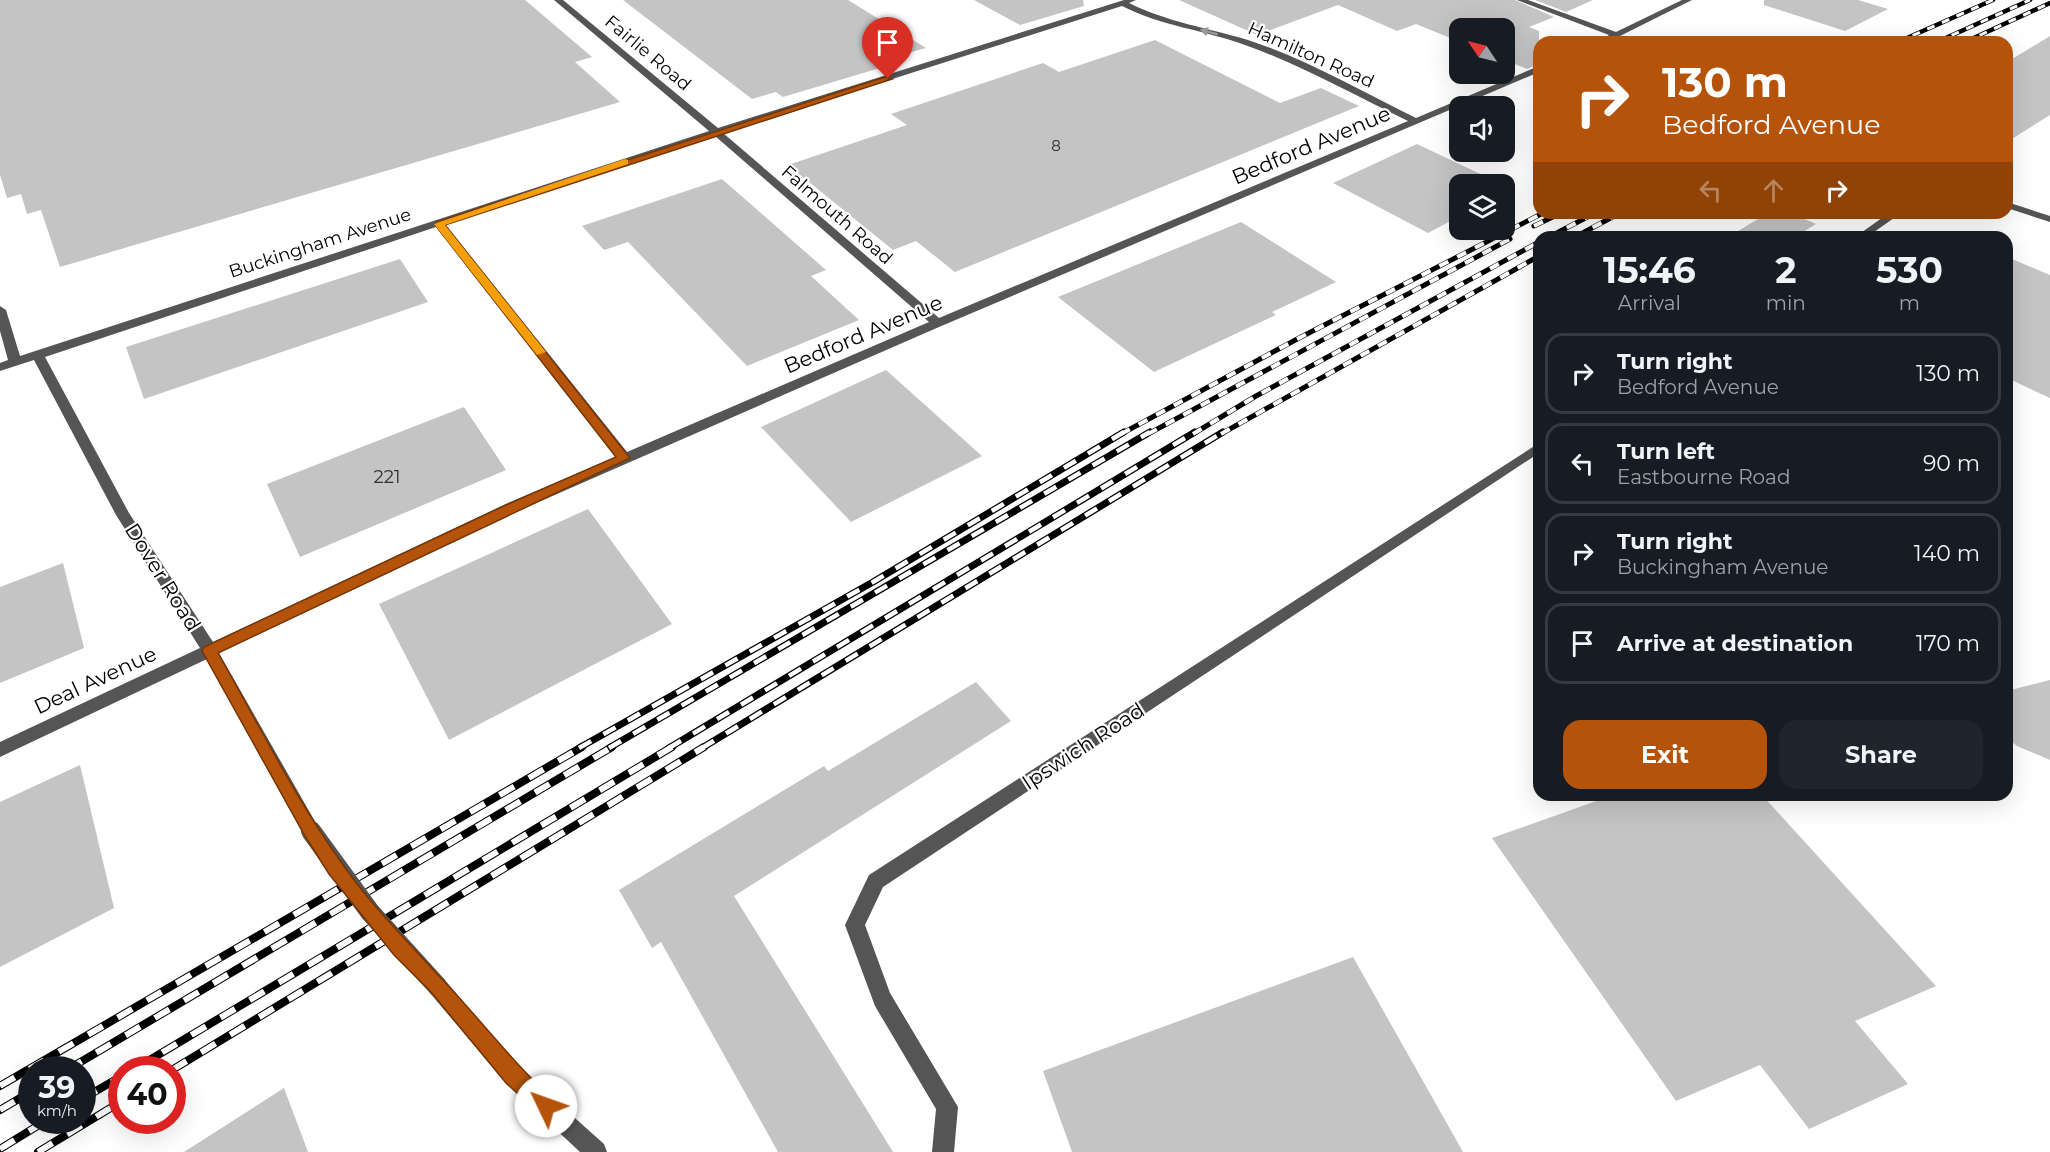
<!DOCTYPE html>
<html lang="en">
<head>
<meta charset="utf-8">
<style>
  body { margin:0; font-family:Montserrat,sans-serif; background:#20242c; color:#f1f3f6; height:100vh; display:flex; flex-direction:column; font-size:22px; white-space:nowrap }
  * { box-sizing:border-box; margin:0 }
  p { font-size:20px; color:#9ea1a6 }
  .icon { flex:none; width:33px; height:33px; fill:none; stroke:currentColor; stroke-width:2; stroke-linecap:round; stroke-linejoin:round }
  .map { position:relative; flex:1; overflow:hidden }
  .sheet { position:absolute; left:1533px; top:231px; width:480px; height:570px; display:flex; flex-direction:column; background:#171b24; border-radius:18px; box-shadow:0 6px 24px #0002 }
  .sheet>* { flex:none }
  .top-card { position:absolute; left:1533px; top:36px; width:480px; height:183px; border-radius:18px; box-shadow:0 6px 24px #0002; background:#b45309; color:#fff; overflow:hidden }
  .needle { width:39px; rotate:305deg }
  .buttons { position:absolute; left:1449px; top:18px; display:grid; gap:12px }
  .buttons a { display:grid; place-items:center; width:66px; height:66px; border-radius:12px; background:#171b24; box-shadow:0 6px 24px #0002; font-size:30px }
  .speed { position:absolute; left:18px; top:1056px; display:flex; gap:12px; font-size:30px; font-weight:700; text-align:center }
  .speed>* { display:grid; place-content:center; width:78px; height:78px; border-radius:50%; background:#171b24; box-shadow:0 6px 24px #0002; line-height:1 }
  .speed small { font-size:15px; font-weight:400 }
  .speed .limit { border:9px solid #d22; background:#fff; color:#111 }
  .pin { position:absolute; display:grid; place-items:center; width:51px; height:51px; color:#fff; margin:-62px -26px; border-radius:50% 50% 50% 0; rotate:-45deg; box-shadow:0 0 6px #0007 }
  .pin .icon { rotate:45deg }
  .me { position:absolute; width:66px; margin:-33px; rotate:312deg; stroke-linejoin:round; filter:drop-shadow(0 0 4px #0008) }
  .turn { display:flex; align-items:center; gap:21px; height:126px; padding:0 30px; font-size:27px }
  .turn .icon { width:78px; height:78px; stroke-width:2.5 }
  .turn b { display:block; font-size:42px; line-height:51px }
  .lanes { display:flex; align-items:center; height:57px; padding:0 30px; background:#0003; justify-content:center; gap:30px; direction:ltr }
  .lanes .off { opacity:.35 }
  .eta { display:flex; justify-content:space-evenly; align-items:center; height:102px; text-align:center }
  .eta b { font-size:36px; font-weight:700; line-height:42px }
  .action { display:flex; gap:12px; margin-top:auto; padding:12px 30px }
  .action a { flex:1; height:69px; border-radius:18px; background:#b45309; color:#fff; font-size:24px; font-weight:700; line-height:69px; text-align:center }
  .action a+a { background:#20242c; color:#f1f3f6 }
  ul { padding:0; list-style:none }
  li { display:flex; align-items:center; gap:18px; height:81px; margin:0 12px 9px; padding:0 18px; border:3px solid #363941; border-radius:18px }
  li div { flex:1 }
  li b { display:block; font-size:22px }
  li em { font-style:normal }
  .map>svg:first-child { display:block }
  .building { fill:#c4c4c4 }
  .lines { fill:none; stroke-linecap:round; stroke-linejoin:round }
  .minor { fill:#555; fill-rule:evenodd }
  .rail-far3-casing { stroke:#000; stroke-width:4.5 }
  .rail-far2-casing { stroke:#000; stroke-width:5 }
  .rail-far1-casing { stroke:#000; stroke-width:7 }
  .rail-casing { stroke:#000; stroke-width:8 }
  .rail-far3 { stroke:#fff; stroke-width:3; stroke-dasharray:8; stroke-linecap:butt }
  .rail-far2 { stroke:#fff; stroke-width:4; stroke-dasharray:10; stroke-linecap:butt }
  .rail-far1 { stroke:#fff; stroke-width:4.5; stroke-dasharray:14; stroke-linecap:butt }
  .rail { stroke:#fff; stroke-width:6; stroke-dasharray:17; stroke-linecap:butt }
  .minor-bridge { stroke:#555; stroke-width:20 }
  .oneway { fill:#999 }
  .route { fill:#b45309; stroke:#753606; stroke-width:1.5 }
  .slow { fill:#f59e0b }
  .labels { text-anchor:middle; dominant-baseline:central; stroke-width:4.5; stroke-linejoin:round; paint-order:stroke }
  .far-number-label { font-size:15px; fill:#313131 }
  .far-street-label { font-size:18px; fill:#000; stroke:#fff }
  .number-label { font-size:18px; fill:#313131 }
  .street-label { font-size:21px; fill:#000; stroke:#fff }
</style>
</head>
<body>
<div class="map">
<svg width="2050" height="1152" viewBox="0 0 2050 1152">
  <rect width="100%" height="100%" fill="#fff"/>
  <path class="building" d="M0 0H525L592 57 575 62 620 102 60 267 41 210 27 214 21 194 7 198 0 175Z
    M623 0H848L926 48 893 57 900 62 870 71 783 97 776 92 752 99Z
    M974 0H1083L1084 6 1020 25Z
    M1179 0H1515L1554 17 1529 27 1539 31V64L1527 69 1504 60V28H1460V42L1416 24 1397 31 1338 5 1257 35Z
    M1535 0H1593L1566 12Z
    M1764 0H1858L1888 9 1845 31 1764 5Z
    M2050 36V115L2007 142V62Z
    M1155 40 1280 103 1321 88 1359 106 955 272 916 241 893 250 788 165 907 125 891 114 1043 63 1059 72Z
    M1417 144 1474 171 1503 184H1460V216L1428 233 1333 183Z
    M722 179 826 270 811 276 859 320 747 366 628 242 604 250 582 226Z
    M1768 213H1791L1816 224 1795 237H1728Z
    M1241 222 1336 282 1272 312 1276 315 1154 372 1058 297Z
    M2007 257 2050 275V398L2007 378Z
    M400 259 428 302 144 399 126 347Z
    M886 370 982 456 851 522 761 427Z
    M464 407 506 470 300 557 267 484Z
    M588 509 672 624 449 740 379 604Z
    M63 563 84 648 0 683V587Z
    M2050 680V760L2017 746 2007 738V691Z
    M976 682 1011 721 734 896 893 1152H778L661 942 652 948 619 890 824 766 828 771Z
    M80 765 114 908 0 967V802Z
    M1613 795H1762L1936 986 1855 1021 1908 1084 1809 1129 1760 1065 1676 1101 1492 838Z
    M1353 957 1463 1152H1072L1043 1071Z
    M284 1088 308 1152H184Z"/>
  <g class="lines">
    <path class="minor" d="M554 0H563L718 128 1124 0H1136L1129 3C1167 22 1208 28 1248 40 1306 59 1361 91 1416 118L1539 66V72L939 327 518 511 219 653 317 825 320 831 317 837 311 839 305 837 207 659 0 757V742L200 648 116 515 34 360 0 371V363L8 360 0 331V306L6 310 20 356 709 131ZM1122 6C1161 26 1204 30 1245 45 1301 65 1354 95 1408 121L939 318 723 133ZM715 136 929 322 627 452 445 224ZM436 227 616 457 508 503 213 642 129 513 45 357Z
      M1517 0H1528L1616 32 1682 0H1692L1608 42H1597L1609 35Z
      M2007 202 2050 216V222L2007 208Z
      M1889 213H1901L1867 237H1855Z
      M1539 443V453L883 887 865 925 890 993 958 1107 954 1152H932L936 1109 875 1006 845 925 869 875Z
      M437 976 444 979 520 1069 604 1144 607 1152H580L506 1083 430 993 427 986 430 979Z"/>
    <g class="rail-far3-casing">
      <path id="rail-far3" d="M1898 42 1993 0
        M1937 42 2030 0
        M1965 42 2050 3"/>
    </g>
    <g class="rail-far2-casing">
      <path id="rail-far2" d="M1534 226 1561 213
        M1549 237 1595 213
        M1575 237 1620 213
        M1121 434 1301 337 1543 213
        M1148 434 1510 239
        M1193 434 1256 396 1539 242
        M1221 434 1539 256"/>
    </g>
    <g class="rail-far1-casing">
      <path id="rail-far1" d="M579 748 873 582 1124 432
        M609 748 1150 432
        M669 748 1195 432
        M702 748 1223 432"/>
    </g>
    <g class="rail-casing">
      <path id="rail" d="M67 1070 612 747
        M133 1070 672 747
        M172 1070 704 747
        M0 1086 582 747
        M82 1099 122 1076
        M0 1110 32 1091
        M0 1149 47 1120
        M38 1152 122 1101"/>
    </g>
    <use href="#rail-far3" class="rail-far3"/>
    <use href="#rail-far2" class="rail-far2"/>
    <use href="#rail-far1" class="rail-far1"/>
    <use href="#rail" class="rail"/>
    <path class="minor-bridge" d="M311 831 370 912 437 986"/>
  </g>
  <defs><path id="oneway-solid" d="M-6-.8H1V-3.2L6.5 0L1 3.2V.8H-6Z" transform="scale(1.5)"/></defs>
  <use class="oneway" href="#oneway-solid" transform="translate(1209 32) rotate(-165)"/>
  <path class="route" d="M885 77 892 79 445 225 630 458 218 653C258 723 294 796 341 862 370 904 407 941 442 979 480 1019 512 1062 553 1099L556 1106 553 1113 546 1116 539 1113 506 1083 431 992 394 955 329 874 305 836 202 651 204 647 508 504 616 457 436 226V222Z"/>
  <path class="slow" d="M625 159 628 160V164L445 225 546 352 537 355 434 224Z"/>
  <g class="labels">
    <g class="far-number-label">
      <text x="1056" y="145">8</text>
    </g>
    <g class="far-street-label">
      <text transform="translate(648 53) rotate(40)">Fairlie Road</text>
      <text transform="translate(1311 55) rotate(24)">Hamilton Road</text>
      <text transform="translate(837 215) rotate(41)">Falmouth Road</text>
      <text transform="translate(320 243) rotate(-18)">Buckingham Avenue</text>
    </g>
    <g class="number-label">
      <text x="387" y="477">221</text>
    </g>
    <g class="street-label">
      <text transform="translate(1311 145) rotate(-23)">Bedford Avenue</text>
      <text transform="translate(863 334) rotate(-23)">Bedford Avenue</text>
      <text transform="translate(163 577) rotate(58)">Dover Road</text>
      <text transform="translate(95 680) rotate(-25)">Deal Avenue</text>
      <text transform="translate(1083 746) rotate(-33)">Ipswich Road</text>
    </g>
  </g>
</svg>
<div class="buttons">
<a><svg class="needle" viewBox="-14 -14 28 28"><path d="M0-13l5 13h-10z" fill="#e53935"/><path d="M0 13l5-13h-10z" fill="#9ea1a6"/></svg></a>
<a><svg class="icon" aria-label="sound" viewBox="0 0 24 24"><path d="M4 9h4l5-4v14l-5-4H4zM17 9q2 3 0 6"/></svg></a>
<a><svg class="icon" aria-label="layers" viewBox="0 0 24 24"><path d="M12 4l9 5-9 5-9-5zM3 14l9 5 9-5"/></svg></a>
</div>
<div class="speed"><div>39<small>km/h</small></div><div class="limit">40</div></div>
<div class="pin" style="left:888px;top:79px;background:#d93025"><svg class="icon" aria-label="arrive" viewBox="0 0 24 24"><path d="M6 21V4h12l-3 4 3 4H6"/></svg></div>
<svg class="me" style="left:546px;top:1106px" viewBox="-20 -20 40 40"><circle r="19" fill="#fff"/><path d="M0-13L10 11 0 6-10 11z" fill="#b45309"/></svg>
<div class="top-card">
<div class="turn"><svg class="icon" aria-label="right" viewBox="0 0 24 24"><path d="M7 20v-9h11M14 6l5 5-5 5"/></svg><div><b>130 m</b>Bedford Avenue</div></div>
<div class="lanes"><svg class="icon off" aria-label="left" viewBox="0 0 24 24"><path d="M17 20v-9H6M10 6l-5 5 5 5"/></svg><svg class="icon off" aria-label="ahead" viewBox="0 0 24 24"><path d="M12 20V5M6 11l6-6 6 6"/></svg><svg class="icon" aria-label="right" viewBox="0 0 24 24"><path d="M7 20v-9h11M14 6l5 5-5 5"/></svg></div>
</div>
<section class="sheet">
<div class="eta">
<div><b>15:46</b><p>Arrival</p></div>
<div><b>2</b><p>min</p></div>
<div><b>530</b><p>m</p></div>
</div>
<ul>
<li><svg class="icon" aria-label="right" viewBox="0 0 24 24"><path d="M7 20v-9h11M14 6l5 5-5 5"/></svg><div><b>Turn right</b><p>Bedford Avenue</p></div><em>130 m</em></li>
<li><svg class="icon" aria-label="left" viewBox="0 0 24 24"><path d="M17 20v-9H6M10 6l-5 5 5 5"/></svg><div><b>Turn left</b><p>Eastbourne Road</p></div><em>90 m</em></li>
<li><svg class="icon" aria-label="right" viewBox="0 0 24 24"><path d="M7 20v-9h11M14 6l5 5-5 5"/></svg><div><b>Turn right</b><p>Buckingham Avenue</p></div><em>140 m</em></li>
<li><svg class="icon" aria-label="arrive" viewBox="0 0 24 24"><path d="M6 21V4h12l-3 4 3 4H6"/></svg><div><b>Arrive at destination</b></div><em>170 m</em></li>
</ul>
<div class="action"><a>Exit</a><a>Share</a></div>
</section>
</div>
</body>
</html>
